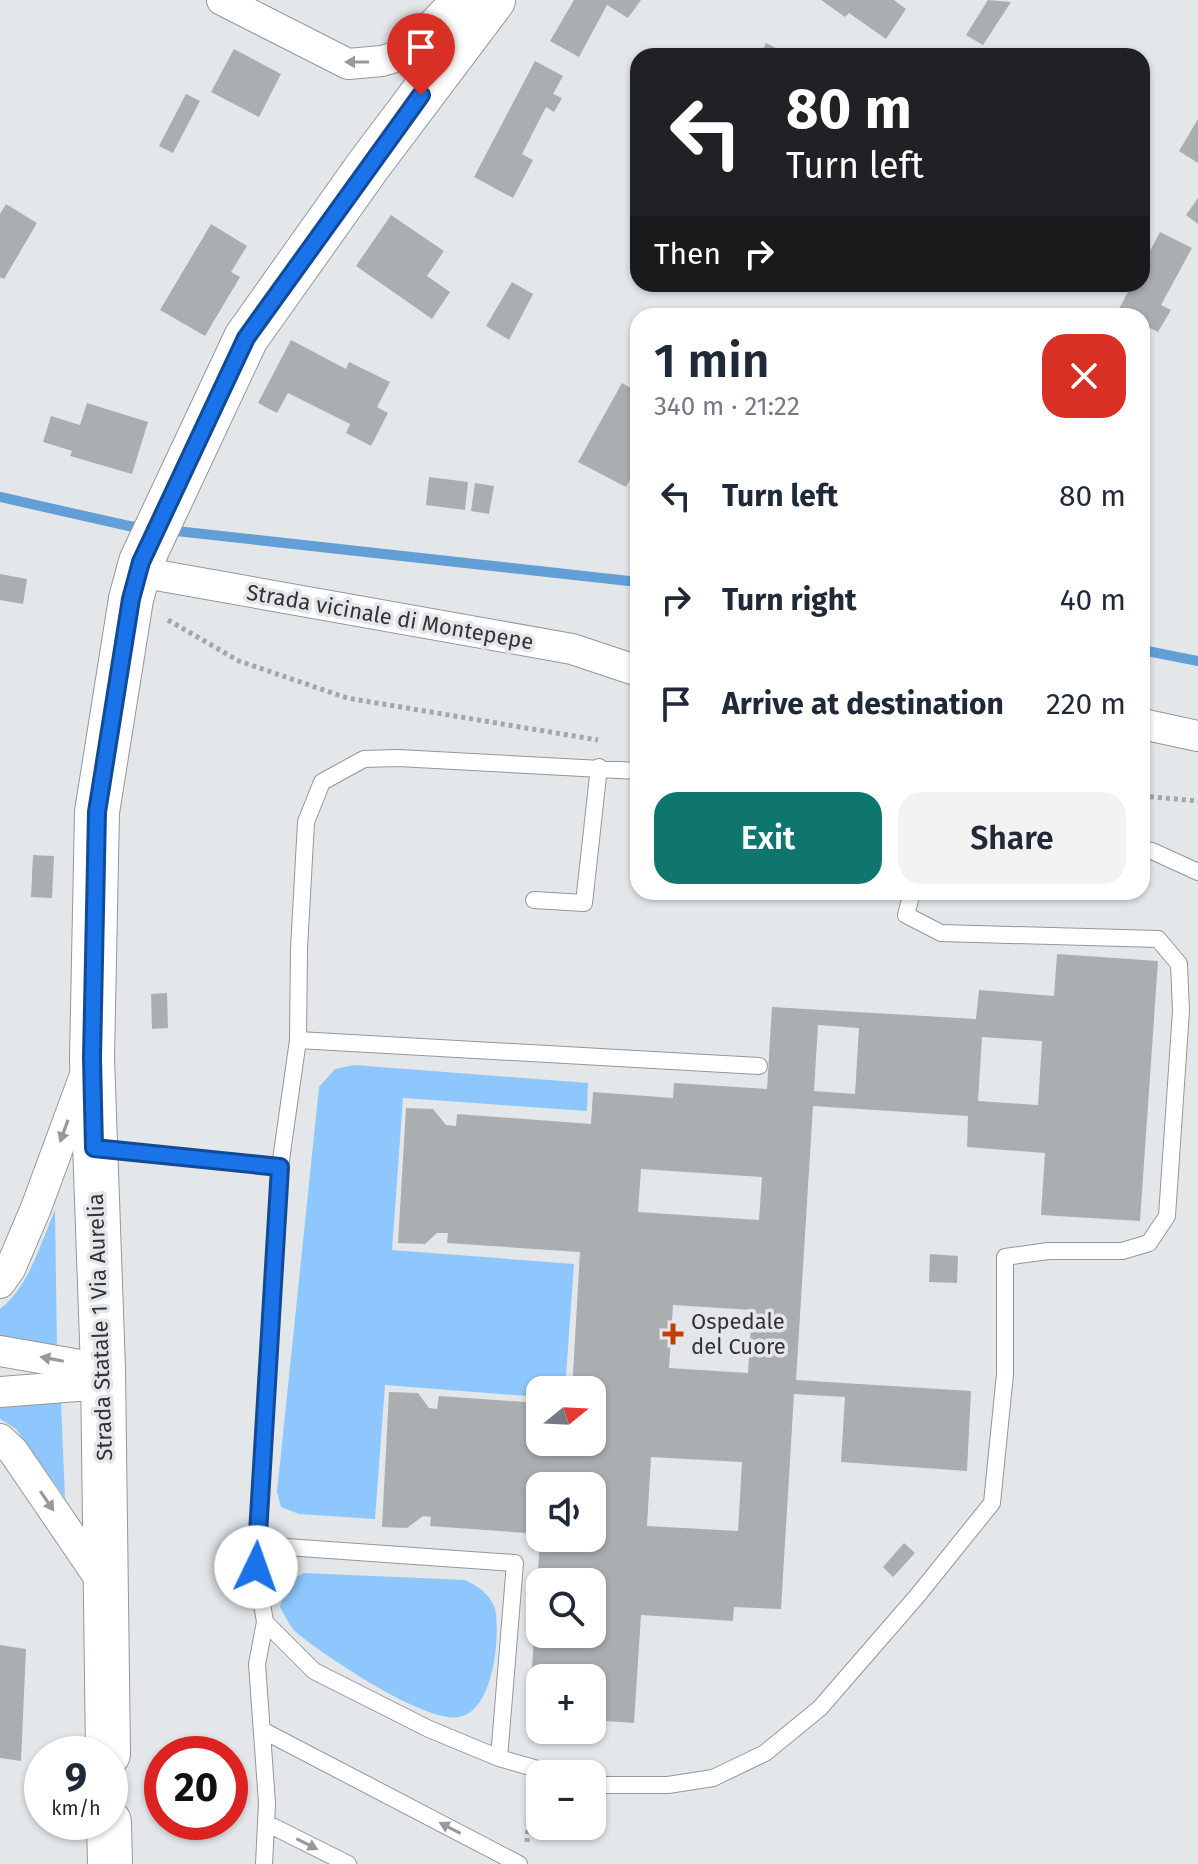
<!DOCTYPE html>
<html lang="en">
<head>
<meta charset="utf-8">
<style>
  body { margin:0; font-family:"Fira Sans",sans-serif; background:#f2f2f3; color:#1f2937; height:100vh; display:flex; flex-direction:column; font-size:30px; white-space:nowrap }
  * { box-sizing:border-box; margin:0 }
  p { font-size:26px; color:#747a83 }
  .icon { flex:none; width:44px; height:44px; fill:none; stroke:currentColor; stroke-width:2; stroke-linecap:round; stroke-linejoin:round }
  .map { position:relative; flex:1; overflow:hidden }
  .drawer { position:absolute; left:630px; top:308px; width:520px; height:592px; display:flex; flex-direction:column; background:#fff; border-radius:24px; box-shadow:0 2px 6px #0004 }
  .drawer>* { flex:none }
  .hud { position:absolute; left:630px; top:48px; width:520px; height:244px; border-radius:24px; box-shadow:0 2px 6px #0004; background:#202124; color:#fff; overflow:hidden }
  .needle { width:52px; rotate:72deg }
  .tools { position:absolute; left:526px; top:1376px; display:grid; gap:16px }
  .tools a { display:grid; place-items:center; width:80px; height:80px; border-radius:16px; background:#fff; box-shadow:0 2px 6px #0004; font-size:40px }
  .speed { position:absolute; left:24px; top:1736px; display:flex; gap:16px; font-size:40px; font-weight:700; text-align:center }
  .speed>* { display:grid; place-content:center; width:104px; height:104px; border-radius:50%; background:#fff; box-shadow:0 2px 6px #0004; line-height:1 }
  .speed small { font-size:20px; font-weight:400 }
  .speed .limit { border:12px solid #d22; background:#fff; color:#111 }
  .pin { position:absolute; display:grid; place-items:center; width:68px; height:68px; color:#fff; margin:-82px -34px; border-radius:50% 50% 50% 0; rotate:-45deg; box-shadow:0 0 8px #0007 }
  .pin .icon { rotate:45deg }
  .me { position:absolute; width:88px; margin:-44px; rotate:3deg; stroke-linejoin:round; filter:drop-shadow(0 0 6px #0008) }
  .turn { display:flex; align-items:center; gap:28px; height:168px; padding:0 24px; font-size:36px }
  .turn .icon { width:104px; height:104px; stroke-width:2.5 }
  .turn b { display:block; font-size:56px; line-height:68px }
  .then { display:flex; align-items:center; height:76px; padding:0 24px; background:#0003; gap:16px; font-size:30px }
  .round { display:grid; place-items:center; flex:none; width:84px; height:84px; border-radius:24px; background:#f2f2f3 }
  .head { display:flex; align-items:center; justify-content:space-between; height:136px; padding:0 24px }
  h1 { font-size:48px; font-weight:600; line-height:60px }
  .button { display:flex; gap:16px; margin-top:auto; padding:16px 24px }
  .button a { flex:1; height:92px; border-radius:24px; background:#0f766e; color:#fff; font-size:32px; font-weight:600; line-height:92px; text-align:center }
  .button a+a { background:#f2f2f3; color:#1f2937 }
  ul { padding:0; list-style:none }
  li { display:flex; align-items:center; gap:24px; height:104px; padding:0 24px }
  li div { flex:1 }
  li b { display:block; font-size:30px }
  li em { font-style:normal }
  .map>svg:first-child { display:block }
  .green { fill:#8dc7fe }
  .lines { fill:none; stroke-linecap:round; stroke-linejoin:round }
  .stream { stroke:#629fd7; stroke-width:10 }
  .building { fill:#abaeb1; fill-rule:evenodd }
  .service-casing { stroke:#94979a; stroke-width:18 }
  .minor-casing { stroke:#94979a; stroke-width:32 }
  .primary-casing { stroke:#94979a; stroke-width:46 }
  .path { stroke:#a4a7a9; stroke-width:5; stroke-dasharray:4 4; stroke-linecap:butt }
  .service { stroke:#fff; stroke-width:16 }
  .minor { stroke:#fff; stroke-width:30 }
  .primary { stroke:#fff; stroke-width:44 }
  .oneway { fill:#98999a }
  .route-casing { stroke:#114b97; stroke-width:20 }
  .route { stroke:#1a73e8; stroke-width:14 }
  .poi-dot { fill:#c43d03; stroke:#e4e7ea; stroke-width:3 }
  .labels { text-anchor:middle; dominant-baseline:central; stroke-width:7; stroke-linejoin:round; paint-order:stroke }
  .street-label { font-size:22px; fill:#323334; stroke:#e4e7ea }
  .poi-label { font-size:22px; fill:#323334; stroke:#e4e7ea; text-anchor:start }
</style>
</head>
<body>
<div class="map">
<svg width="1198" height="1864" viewBox="0 0 1198 1864">
  <rect width="100%" height="100%" fill="#e4e7ea"/>
  <path class="green" d="M354 1065 588 1083 587 1111 403 1098 392 1250 574 1264 565 1390H540V1397L385 1385 375 1519 299 1514 281 1507 277 1492 319 1087 335 1069Z
    M55 1210 57 1348 0 1337V1309C29 1287 41 1242 55 1210Z
    M61 1402 65 1498 16 1429 0 1419V1405Z
    M304 1573 465 1580C478 1586 491 1595 495 1609 501 1637 493 1712 459 1717 424 1723 325 1656 297 1633 290 1627 285 1616 280 1607L287 1582Z"/>
  <g class="lines">
    <path class="stream" d="M0 497 129 526 147 528
      M167 530 638 582
      M1142 650 1198 661"/>
  </g>
  <path class="building" d="M574 0H641L628 18 607 5 579 57 550 41Z
    M821 0H894L906 9 886 39 849 13 845 17Z
    M988 0 1011 2 983 45 966 35Z
    M766 43 791 56H760Z
    M234 49 281 74 259 117 211 92Z
    M535 61 563 76 553 94 562 98 554 112 546 107 522 154 533 160 513 198 474 177Z
    M186 94 200 101 173 153 159 146Z
    M1198 119V163L1179 151Z
    M1198 198V224L1186 215Z
    M6 204 37 223 4 279 0 277V214Z
    M391 215 444 251 427 276 450 292 432 319 356 266Z
    M211 224 247 246 231 272 240 277 205 336 160 310Z
    M1160 232 1192 248 1161 305 1171 310 1158 332 1142 324V316H1128L1118 311 1132 284H1142V266Z
    M512 282 533 294 509 340 486 326Z
    M291 340 346 369 349 362 390 382 377 407 388 413 371 446 346 433 350 424 288 393 277 413 258 403Z
    M622 383 638 392V465L626 487 578 462Z
    M87 403 148 422 132 474 70 456 72 451 43 442 51 416 80 425Z
    M429 477 468 482 465 510 426 505Z
    M475 483 494 486 489 514 471 511Z
    M0 574 27 579 23 604 0 600Z
    M33 855 54 856 52 898 31 897Z
    M1057 954 1158 961 1140 1221 1041 1215 1045 1153 967 1147 968 1116 813 1106 796 1380 971 1391 967 1471 841 1462 845 1397 794 1394 781 1609 734 1607 733 1621 641 1615 634 1723 592 1720V1678H540V1717H529L540 1538H592V1486H540V1534L430 1526 431 1517 423 1516 407 1528 382 1527 389 1392 418 1393 429 1408 437 1409 439 1396 540 1403V1442H592V1390H572L580 1252 447 1243 448 1233H437L425 1244 398 1243 406 1108 433 1109 446 1125 456 1126 457 1114 591 1124 593 1092 673 1098 674 1083 767 1089 772 1007 976 1019 979 990 1054 996ZM818 1025 859 1028 855 1094 814 1091ZM982 1037 1042 1041 1038 1105 978 1101ZM641 1169 762 1177 759 1220 638 1212ZM673 1305 752 1310 748 1373 669 1368ZM651 1457 742 1462 738 1531 647 1526ZM540 1582H592V1634H540Z
    M167 993 168 1028 152 1029 151 994Z
    M930 1254 958 1256 957 1283 929 1282Z
    M904 1543 915 1553 893 1577 883 1567Z
    M0 1645 26 1649 21 1761 0 1758Z"/>
  <g class="lines">
    <g class="service-casing">
      <path id="service" d="M1142 849 1152 851 1198 872
        M534 900 584 903 599 767
        M298 1040 759 1066
        M95 1148 280 1167
        M258 1545 515 1563 499 1758
        M262 1730 519 1864
        M555 1774 499 1758 429 1729 314 1671 265 1622 256 1567 280 1167 298 1040 299 949 306 822 322 782 364 759 398 758 638 771
        M592 1785H668L713 1778 765 1753 820 1708 918 1595 992 1503 1005 1374V1257L1048 1251H1122L1149 1243 1167 1216 1181 1011 1179 964 1158 939 941 933 906 915 912 892
        M266 1823 348 1864
        M264 1864 267 1803 257 1664 265 1622"/>
    </g>
    <g class="minor-casing">
      <path id="minor" d="M222 0 348 64 382 61 405 54 451 5 468 0
        M139 572 572 649 638 671
        M1142 724 1198 736
        M0 1283 10 1269 36 1208 85 1075
        M0 1351 103 1369
        M0 1392 103 1384
        M0 1439 13 1451 105 1586"/>
    </g>
    <g class="primary-casing">
      <path id="primary" d="M108 1754 103 1369 92 1058 97 812 131 599 141 562 246 338 368 166 493 0
        M109 1822 110 1864"/>
    </g>
    <path class="path" d="M168 620 239 661 347 698 598 740
      M1142 796 1198 801
      M527 1842 530 1792"/>
    <use href="#service" class="service"/>
    <use href="#minor" class="minor"/>
    <use href="#primary" class="primary"/>
  </g>
  <defs><path id="oneway-solid" d="M-6-.8H1V-3.2L6.5 0L1 3.2V.8H-6Z" transform="scale(2)"/></defs>
  <g class="oneway">
    <use href="#oneway-solid" transform="translate(357 62) rotate(-180)"/>
    <use href="#oneway-solid" transform="translate(64 1131) rotate(110)"/>
    <use href="#oneway-solid" transform="translate(52 1359) rotate(-169)"/>
    <use href="#oneway-solid" transform="translate(47 1501) rotate(56)"/>
    <use href="#oneway-solid" transform="translate(450 1828) rotate(-153)"/>
    <use href="#oneway-solid" transform="translate(307 1844) rotate(27)"/>
  </g>
  <g class="lines">
    <g class="route-casing">
      <path id="route" d="M256 1567 280 1167 94 1148 92 1058 97 812 131 599 141 562 246 338 421 95"/>
    </g>
    <use href="#route" class="route"/>
  </g>
  <path class="poi-dot" d="M669 1322h8v8h8v8h-8v8h-8v-8h-8v-8h8z"/>
  <g class="labels">
    <g class="street-label">
      <text transform="translate(390 617) rotate(10)">Strada vicinale di Montepepe</text>
      <text transform="translate(100 1327) rotate(-92)">Strada Statale 1 Via Aurelia</text>
    </g>
    <g class="poi-label">
      <text x="691" y="1321">Ospedale<tspan x="691" dy="25">del Cuore</tspan></text>
    </g>
  </g>
</svg>
<div class="tools">
<a><svg class="needle" viewBox="-14 -14 28 28"><path d="M0-13l5 13h-10z" fill="#e53935"/><path d="M0 13l5-13h-10z" fill="#747a83"/></svg></a>
<a><svg class="icon" aria-label="sound" viewBox="0 0 24 24"><path d="M4 9h4l5-4v14l-5-4H4zM17 9q2 3 0 6"/></svg></a>
<a><svg class="icon" aria-label="search" viewBox="0 0 24 24"><circle cx="10" cy="10" r="6"/><path d="M15 15l6 6"/></svg></a>
<a>+</a>
<a>−</a>
</div>
<div class="speed"><div>9<small>km/h</small></div><div class="limit">20</div></div>
<div class="pin" style="left:421px;top:95px;background:#d93025"><svg class="icon" aria-label="arrive" viewBox="0 0 24 24"><path d="M6 21V4h12l-3 4 3 4H6"/></svg></div>
<svg class="me" style="left:256px;top:1567px" viewBox="-20 -20 40 40"><circle r="19" fill="#fff"/><path d="M0-13L10 11 0 6-10 11z" fill="#1a73e8"/></svg>
<div class="hud">
<div class="turn"><svg class="icon" aria-label="left" viewBox="0 0 24 24"><path d="M17 20v-9H6M10 6l-5 5 5 5"/></svg><div><b>80 m</b>Turn left</div></div>
<div class="then">Then<svg class="icon" aria-label="right" viewBox="0 0 24 24"><path d="M7 20v-9h11M14 6l5 5-5 5"/></svg></div>
</div>
<section class="drawer">
<div class="head"><div><h1>1 min</h1><p>340 m · 21:22</p></div><a class="round" style="background:#d93025;color:#fff"><svg class="icon" aria-label="close" viewBox="0 0 24 24"><path d="M6 6l12 12M18 6L6 18"/></svg></a></div>
<ul>
<li><svg class="icon" aria-label="left" viewBox="0 0 24 24"><path d="M17 20v-9H6M10 6l-5 5 5 5"/></svg><div><b>Turn left</b></div><em>80 m</em></li>
<li><svg class="icon" aria-label="right" viewBox="0 0 24 24"><path d="M7 20v-9h11M14 6l5 5-5 5"/></svg><div><b>Turn right</b></div><em>40 m</em></li>
<li><svg class="icon" aria-label="arrive" viewBox="0 0 24 24"><path d="M6 21V4h12l-3 4 3 4H6"/></svg><div><b>Arrive at destination</b></div><em>220 m</em></li>
</ul>
<div class="button"><a>Exit</a><a>Share</a></div>
</section>
</div>
</body>
</html>
